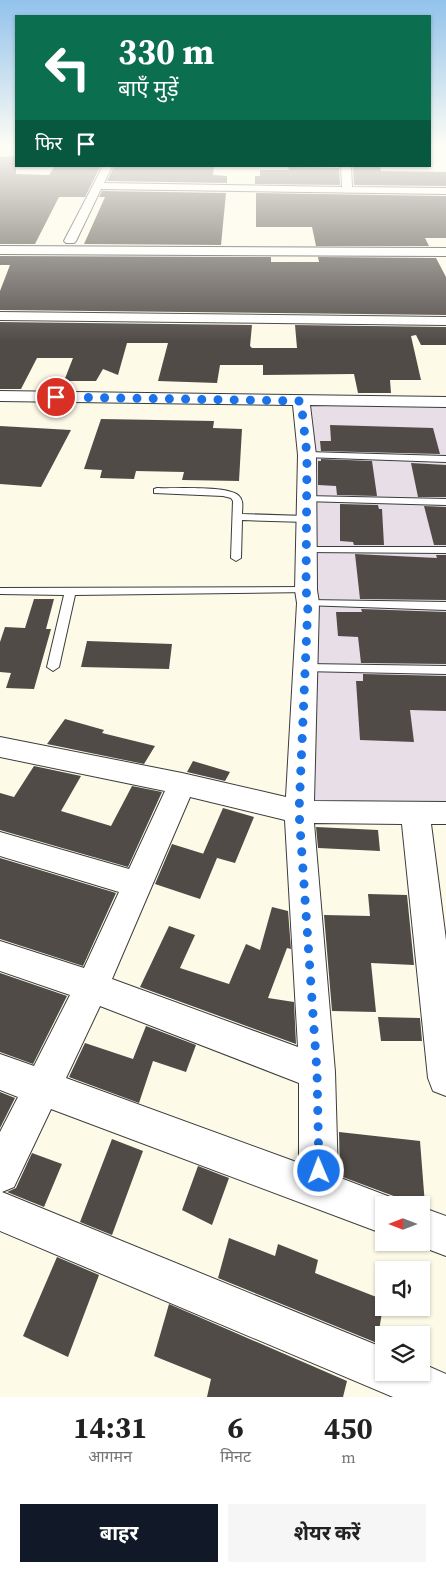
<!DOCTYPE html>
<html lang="hi">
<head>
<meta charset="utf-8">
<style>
  body { margin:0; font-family:"Source Serif 4","Noto Sans Devanagari",serif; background:#f6f6f6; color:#222; height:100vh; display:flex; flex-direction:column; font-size:19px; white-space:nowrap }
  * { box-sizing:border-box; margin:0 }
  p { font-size:16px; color:#767676 }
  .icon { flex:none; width:28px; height:28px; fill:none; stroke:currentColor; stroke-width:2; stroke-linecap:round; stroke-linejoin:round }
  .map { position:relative; height:1397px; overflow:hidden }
  .drawer { display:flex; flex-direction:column; background:#fff; flex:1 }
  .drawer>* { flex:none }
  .guide { position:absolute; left:15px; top:15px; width:416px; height:152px; border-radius:0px; box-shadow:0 1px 4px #0004; background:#0b6e4f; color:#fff; overflow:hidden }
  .needle { width:32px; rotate:270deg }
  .controls { position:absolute; left:375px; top:1196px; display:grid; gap:10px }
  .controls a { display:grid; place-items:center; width:55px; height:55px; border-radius:0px; background:#fff; box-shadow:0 1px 4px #0004; font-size:25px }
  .pin { position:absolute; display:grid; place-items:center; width:42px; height:42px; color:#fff; margin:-21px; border:2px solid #fff; border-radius:50%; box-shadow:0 1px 5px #0007 }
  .me { position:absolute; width:55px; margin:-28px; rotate:359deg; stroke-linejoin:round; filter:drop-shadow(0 0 4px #0008) }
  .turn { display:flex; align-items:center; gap:18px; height:105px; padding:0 20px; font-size:22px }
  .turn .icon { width:65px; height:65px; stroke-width:2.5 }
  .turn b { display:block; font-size:35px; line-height:42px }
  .then { display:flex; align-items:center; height:48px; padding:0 20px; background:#0003; gap:10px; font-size:19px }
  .eta { display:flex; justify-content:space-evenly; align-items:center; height:85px; text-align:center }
  .eta b { font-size:30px; font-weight:700; line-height:35px }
  .action { display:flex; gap:10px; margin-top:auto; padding:10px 20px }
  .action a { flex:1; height:58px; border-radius:0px; background:#111827; color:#fff; font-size:20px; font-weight:700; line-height:58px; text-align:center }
  .action a+a { background:#f6f6f6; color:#222 }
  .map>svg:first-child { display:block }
  .industrial { fill:#e8dee8 }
  .building { fill:#514b47 }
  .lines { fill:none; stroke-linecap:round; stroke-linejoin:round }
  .service-casing { stroke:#3c3c3c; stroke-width:2 }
  .minor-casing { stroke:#3c3c3c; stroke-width:2 }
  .service { fill:#fff; fill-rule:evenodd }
  .minor { fill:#fff; fill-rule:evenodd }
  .route { stroke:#1a73e8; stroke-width:9; stroke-dasharray:0 16.2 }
</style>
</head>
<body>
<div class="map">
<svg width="446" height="1397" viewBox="0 0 446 1397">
  <rect width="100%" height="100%" fill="#fdfae8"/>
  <path class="industrial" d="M301 402 446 404V813L299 812Z"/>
  <path class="building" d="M16 156V174L49 175 55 166 100 167 85 197H59L35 244H0V157Z
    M114 166H214L213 175 227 176V183L107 181Z
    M353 166H380L381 171 446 172V186L354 185Z
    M288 167 339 168 340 185 255 184V176H260V170H289Z
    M102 191 226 193 221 245 84 244 105 197H99Z
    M256 193 446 196V238H425L429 246H316L312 227H256Z
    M0 256 271 257V262H319L318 257 436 258 446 277V315L0 310V291L10 265H0Z
    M0 322 252 325 250 346 252 348H297L295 325 446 327V345H421L416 335 411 336 421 380H390L391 393H358L354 374 263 375V365H220L217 383 158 381 168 343H127L118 375 103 369 96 381H64L73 358H37L21 389H0Z
    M101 419 214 421 213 428 242 429 239 481 182 480 184 472 136 471 134 479 100 478 102 470 84 469Z
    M330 425 433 428 440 454 321 451 320 441H331Z
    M0 426 71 430 41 487 0 484Z
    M321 459 372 461 377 496 337 495 336 486 318 485V461H321Z
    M411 463 446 465V497H418Z
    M340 504 378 505 379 509H382L384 545H354L353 542 340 541Z
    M424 506 446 507V545H434Z
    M355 554 437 558 436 555H446V600L360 599Z
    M34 599H54L46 629H51L34 689 6 688 11 673 0 672V642L5 627 25 628Z
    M361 609 446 612V664L361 663 358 637 338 636 336 612H362Z
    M87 641 172 644 169 669 81 667Z
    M363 674 446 676V711L410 710 414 742 360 740 356 681H363Z
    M65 719 104 730 102 733 155 746 144 764 47 744Z
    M193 761 230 772 225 781 187 772Z
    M34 766 81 776 61 811 111 826 132 786 162 792 128 867 0 830V793L14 797Z
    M223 808 254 817 235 863 203 854Z
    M316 827 378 830 380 851 318 848Z
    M172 844 217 858 200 899 155 884Z
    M0 858 116 893 83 966 0 939Z
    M368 894 407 895 414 965 371 963 376 1012 332 1011 324 915 370 916Z
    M272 907 288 911 291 949 287 948 268 998 294 1002 296 1044 140 987 169 926 195 935 180 968 229 984 246 944 260 950Z
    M0 973 67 996 33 1064 0 1052Z
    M378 1017 420 1018 422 1041H381Z
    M146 1026 196 1045 186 1072 153 1061 139 1103 69 1077 85 1043 133 1059Z
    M0 1092 15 1098 0 1128Z
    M339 1132 420 1141 425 1205H402L399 1198 340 1176Z
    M112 1139 143 1151 112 1235 80 1222Z
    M32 1153 62 1164 44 1207 7 1192 16 1188Z
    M198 1166 229 1178 212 1225 182 1210Z
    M229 1238 275 1256 278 1244 318 1260 315 1273 384 1300 377 1343 218 1278Z
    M57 1257 99 1275 68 1357 23 1336Z
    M169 1304 347 1381 343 1397H207L211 1379 154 1356Z"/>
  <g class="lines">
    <g class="service-casing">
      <path id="service" d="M307 452 446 456V462L304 457V453Z
        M157 488C174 489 228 485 239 496 244 501 242 507 242 514L306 516 311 519 306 522 242 520 241 558 236 561 231 558 233 501 231 498 223 496 154 493V489Z
        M306 496 446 499V505L303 501V497Z
        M307 547H446V553L303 552 302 550Z
        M306 587 311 590 310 592 75 595 59 667 53 671 47 667 64 595 0 594V588Z
        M308 600 446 602V610L304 605 302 603 304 601Z
        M306 664 446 666V674L302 671 300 668Z"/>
    </g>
    <g class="minor-casing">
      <path id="minor" d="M103 166H112L104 183 342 187 341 166H351L352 187 446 188V194L101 189 76 241 74 243H66L64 241Z
        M0 246 446 248V256L0 254Z
        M0 312 446 317V325L0 320Z
        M0 391 446 397V407L310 405 316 455 317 590 319 603 314 801 446 802V824H431L446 940V1096L433 1091 428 1078 402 824 314 823 335 1072 338 1177 398 1200 400 1205H384V1234L51 1109 14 1187 2 1192 384 1348V1372H421V1363L446 1374V1397H393L0 1231V1132L18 1097 0 1090V1054L34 1066 70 995 0 971V941L84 968 119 892 0 856V832L129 869 165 791 0 757V737L182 773 286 797 297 603 295 590 298 455 293 405 0 401ZM190 797 285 820 298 1047 112 979ZM100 1006 299 1083V1163L66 1078Z
        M421 1207 446 1216V1256L409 1242H421Z"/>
    </g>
    <use href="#service" class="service"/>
    <use href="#minor" class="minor"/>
  </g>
  <linearGradient id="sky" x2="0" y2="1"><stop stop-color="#92c2eb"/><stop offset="0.43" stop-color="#fefdf5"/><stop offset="1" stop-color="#fefdf5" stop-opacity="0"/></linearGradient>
  <rect width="446" height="342" fill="url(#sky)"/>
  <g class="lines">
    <path class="route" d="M56 397 301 401 307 455 306 590 308 603 299 812 317 1072 319 1171"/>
  </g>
</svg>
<div class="controls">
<a><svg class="needle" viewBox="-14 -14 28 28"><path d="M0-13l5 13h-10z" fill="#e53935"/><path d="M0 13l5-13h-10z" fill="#767676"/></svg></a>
<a><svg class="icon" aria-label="sound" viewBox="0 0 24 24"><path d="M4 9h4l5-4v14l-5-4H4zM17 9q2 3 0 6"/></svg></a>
<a><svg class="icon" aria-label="layers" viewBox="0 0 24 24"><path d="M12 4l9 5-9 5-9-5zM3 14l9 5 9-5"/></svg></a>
</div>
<div class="pin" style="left:56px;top:397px;background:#d93025"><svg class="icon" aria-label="arrive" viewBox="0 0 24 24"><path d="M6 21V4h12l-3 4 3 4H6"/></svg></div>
<svg class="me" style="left:319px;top:1171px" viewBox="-20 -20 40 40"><circle r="17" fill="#1a73e8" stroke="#fff" stroke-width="3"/><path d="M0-11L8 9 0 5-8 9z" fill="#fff"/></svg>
<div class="guide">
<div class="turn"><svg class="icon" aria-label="left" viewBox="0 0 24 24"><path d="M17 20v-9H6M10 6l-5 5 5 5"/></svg><div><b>330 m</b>बाएँ मुड़ें</div></div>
<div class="then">फिर<svg class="icon" aria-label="arrive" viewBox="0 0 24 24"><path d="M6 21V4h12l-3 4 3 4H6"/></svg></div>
</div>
</div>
<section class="drawer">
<div class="eta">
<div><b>14:31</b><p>आगमन</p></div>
<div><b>6</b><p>मिनट</p></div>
<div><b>450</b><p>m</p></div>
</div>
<div class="action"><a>बाहर</a><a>शेयर करें</a></div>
</section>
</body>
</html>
